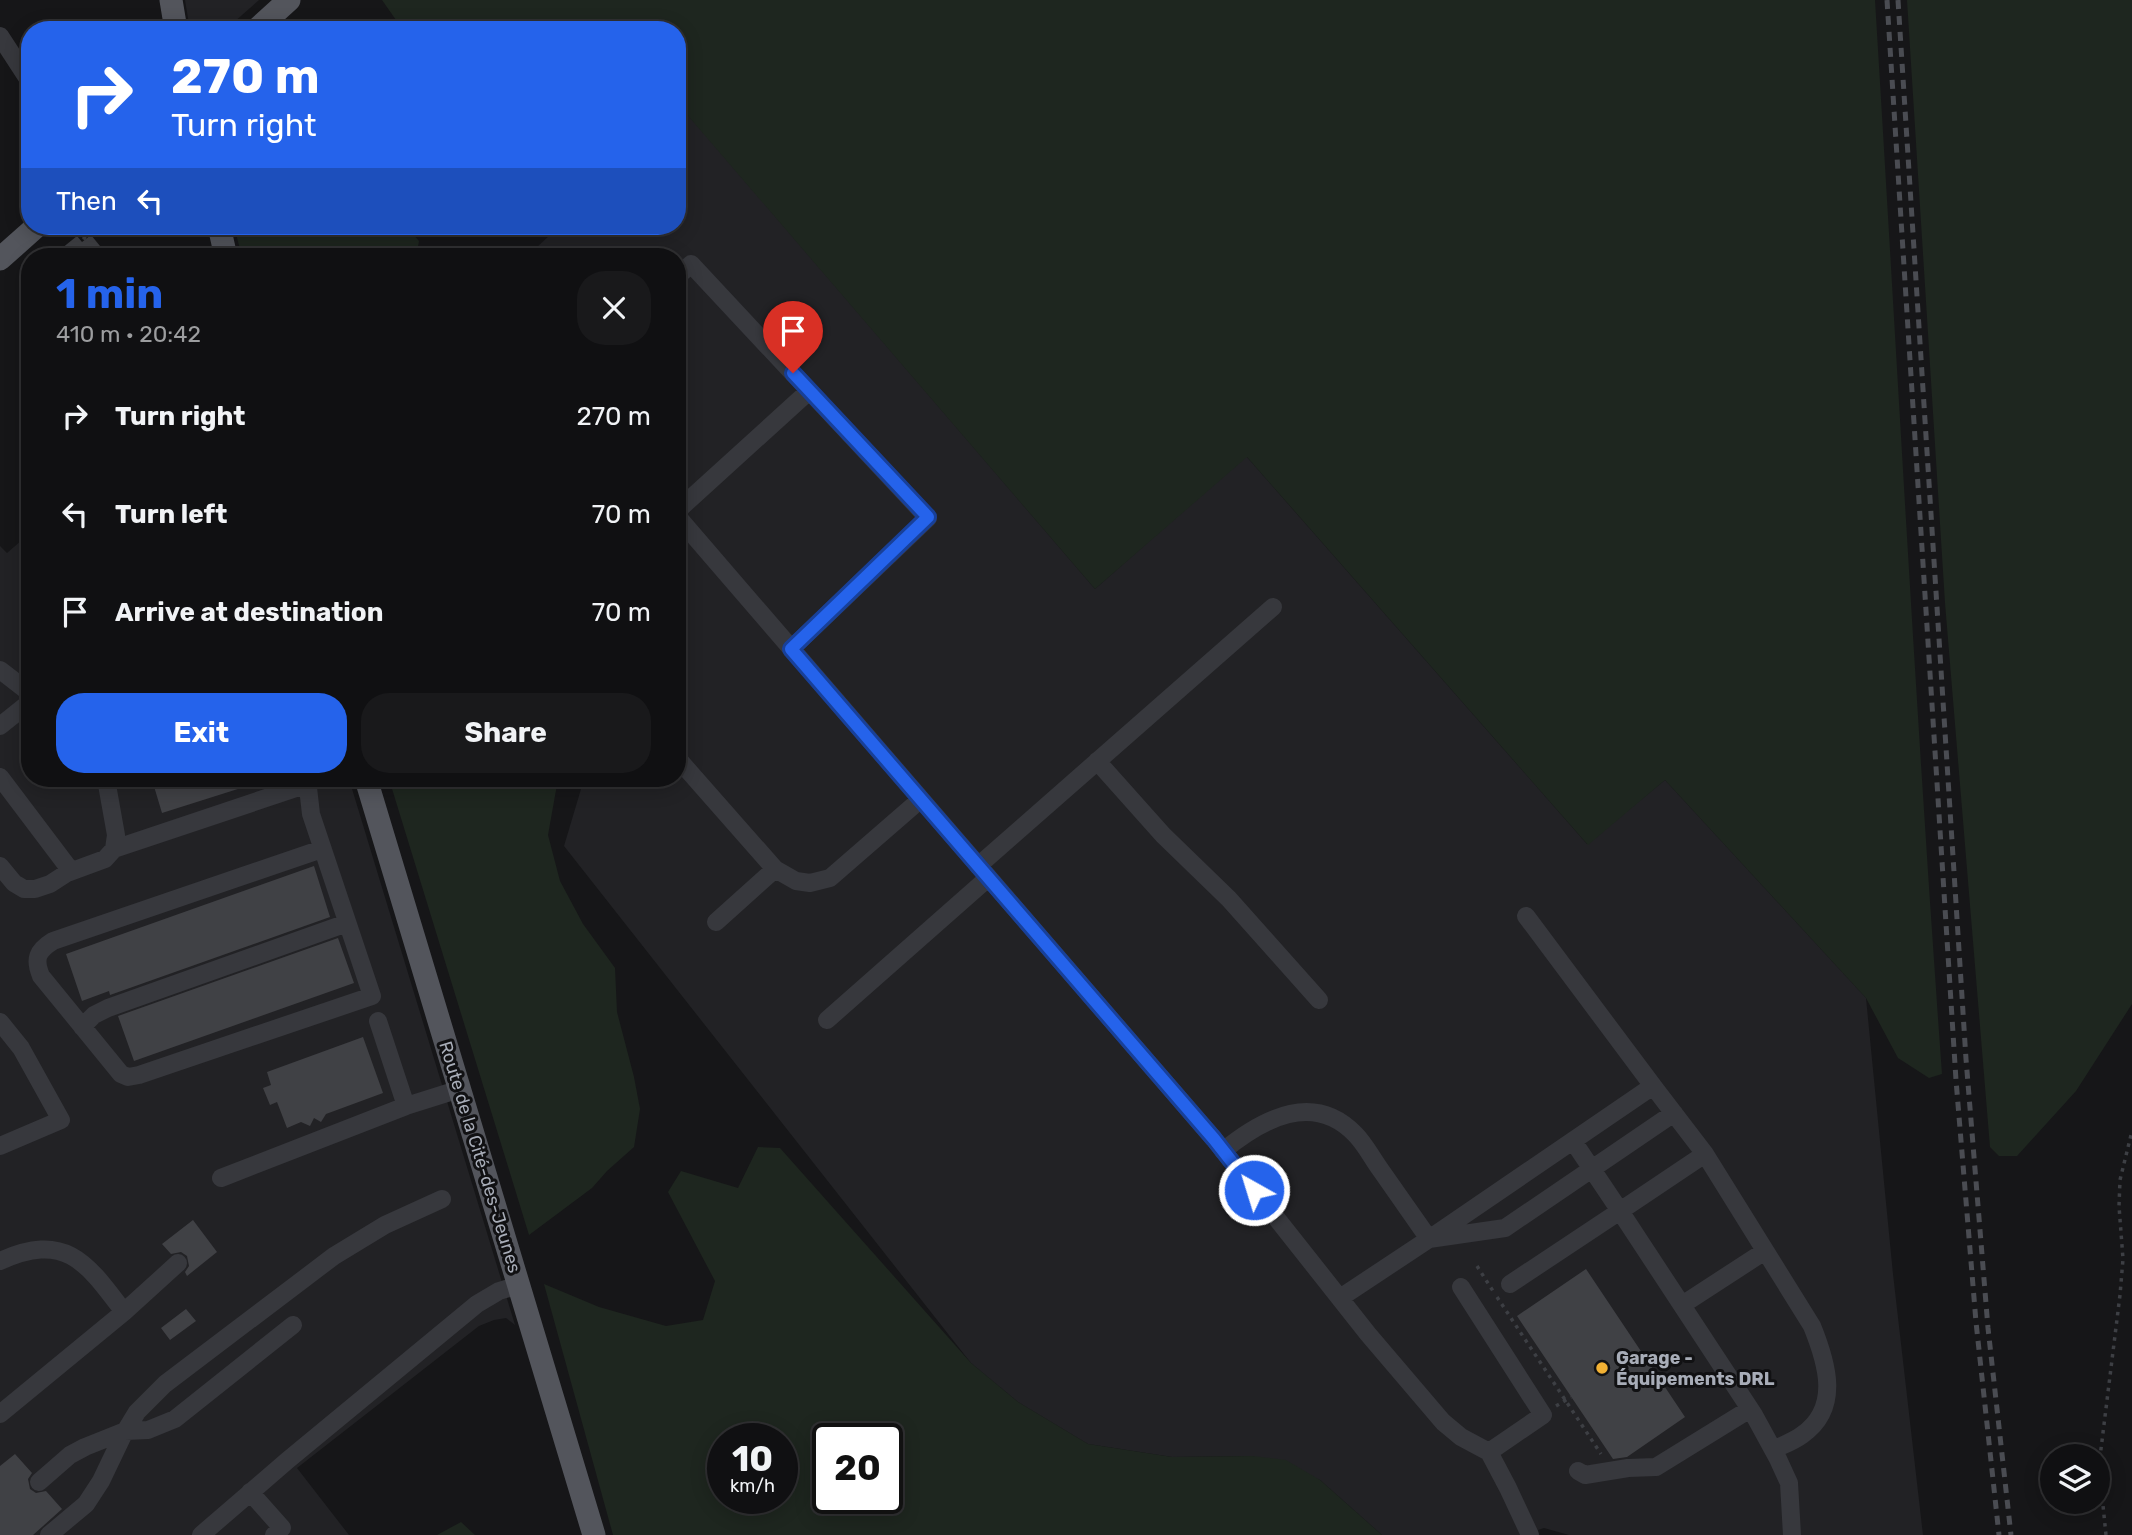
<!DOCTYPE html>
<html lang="en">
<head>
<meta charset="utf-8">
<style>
  body { margin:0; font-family:Rubik,sans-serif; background:#19191b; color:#f1f3f6; height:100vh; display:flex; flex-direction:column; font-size:26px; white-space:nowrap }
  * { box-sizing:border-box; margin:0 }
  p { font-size:23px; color:#9c9d9f }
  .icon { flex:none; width:38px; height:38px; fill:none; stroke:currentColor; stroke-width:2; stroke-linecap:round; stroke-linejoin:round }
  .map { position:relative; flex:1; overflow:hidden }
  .side { position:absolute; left:21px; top:248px; width:665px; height:539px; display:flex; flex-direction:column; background:#101012; border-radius:28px; box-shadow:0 4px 18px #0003,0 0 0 2px #303032 }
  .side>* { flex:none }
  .top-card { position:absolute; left:21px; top:21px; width:665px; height:214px; border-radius:28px; box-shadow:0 4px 18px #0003,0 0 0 2px #303032; background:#2563eb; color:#fff; overflow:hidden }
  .fabs { position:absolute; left:2040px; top:1444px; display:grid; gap:14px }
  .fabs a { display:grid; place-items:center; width:70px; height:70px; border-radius:50%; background:#101012; box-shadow:0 4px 18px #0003,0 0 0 2px #303032; font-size:35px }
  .speed { position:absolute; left:707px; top:1423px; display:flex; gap:14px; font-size:35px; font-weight:700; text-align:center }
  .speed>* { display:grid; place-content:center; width:91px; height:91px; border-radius:50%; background:#101012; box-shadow:0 4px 18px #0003,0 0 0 2px #303032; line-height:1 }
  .speed small { font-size:18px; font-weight:400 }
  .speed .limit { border:4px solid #111; border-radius:10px; background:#fff; color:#111 }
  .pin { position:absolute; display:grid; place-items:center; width:60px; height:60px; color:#fff; margin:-72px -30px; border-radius:50% 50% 50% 0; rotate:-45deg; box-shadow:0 0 7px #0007 }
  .pin .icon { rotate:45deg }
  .me { position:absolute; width:77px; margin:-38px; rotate:321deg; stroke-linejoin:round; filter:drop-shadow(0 0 5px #0008) }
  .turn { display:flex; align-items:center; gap:24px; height:147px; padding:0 35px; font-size:32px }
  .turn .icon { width:91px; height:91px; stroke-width:2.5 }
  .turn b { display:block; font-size:49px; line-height:60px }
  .then { display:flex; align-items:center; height:66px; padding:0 35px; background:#0003; gap:14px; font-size:26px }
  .round { display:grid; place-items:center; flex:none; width:74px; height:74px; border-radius:28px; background:#19191b }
  .headline { display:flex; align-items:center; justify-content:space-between; height:119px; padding:0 35px }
  h1 { font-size:42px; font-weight:700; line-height:52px; color:#2563eb }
  .action { display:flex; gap:14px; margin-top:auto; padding:14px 35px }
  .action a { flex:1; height:80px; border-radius:28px; background:#2563eb; color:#fff; font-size:28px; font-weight:700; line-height:80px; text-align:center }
  .action a+a { background:#19191b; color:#f1f3f6 }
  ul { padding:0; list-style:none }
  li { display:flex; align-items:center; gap:21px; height:98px; padding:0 35px }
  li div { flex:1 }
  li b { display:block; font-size:26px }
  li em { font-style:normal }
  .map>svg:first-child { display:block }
  .built { fill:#222225 }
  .green { fill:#1e261f; fill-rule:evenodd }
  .building { fill:#404145 }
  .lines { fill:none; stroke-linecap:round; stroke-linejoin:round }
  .path { stroke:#3d3f44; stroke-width:3.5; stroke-dasharray:3.5 5; stroke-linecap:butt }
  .minor { stroke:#37383d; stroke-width:18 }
  .major { stroke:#53555c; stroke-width:23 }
  .rail { stroke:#4a4c52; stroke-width:5; stroke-dasharray:9 7; stroke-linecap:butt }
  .route-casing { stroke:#184099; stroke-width:18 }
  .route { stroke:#2563eb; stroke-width:12 }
  .poi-dot { fill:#f2b134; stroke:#111113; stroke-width:2.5 }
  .labels { text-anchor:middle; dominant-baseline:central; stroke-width:6; stroke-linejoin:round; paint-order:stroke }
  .street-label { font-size:18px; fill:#a8adb8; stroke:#111113 }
  .poi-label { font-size:18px; font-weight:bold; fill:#a8adb8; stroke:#111113; text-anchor:start }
</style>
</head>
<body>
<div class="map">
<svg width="2132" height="1535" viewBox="0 0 2132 1535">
  <rect width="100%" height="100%" fill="#161618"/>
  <path class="built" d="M185 0H259L225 30H190Z
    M683 109 1095 589 1246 456 1587 844 1665 780 1866 998 1893 1274 1923 1535H1569L1544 1528 1523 1535H1382L1320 1480 1252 1456 1172 1457 1088 1444 1018 1402 971 1363 564 846 584 779H677V257H526L560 226H677V115Z
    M30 533V779H349L515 1325 506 1318 494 1320 479 1326 297 1468 349 1535H0V546L7 553Z"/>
  <path class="green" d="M382 0H1875C1897 358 1916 716 1942 1074L1929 1078 1898 1058 1866 998 1665 780 1588 845 1247 457 1095 589 683 110H677V30H403Z
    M1907 0H2132V1004L2076 1091 2017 1156H1999L1990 1147 1945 603Z
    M234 226H406L419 241 416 257H242Z
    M389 779H558L548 835 560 881 583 924 615 968 617 1012 634 1077 640 1109 634 1147 607 1171 592 1188 529 1235Z
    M758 1147 780 1148 971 1363 1018 1402 1088 1444 1172 1457 1252 1456 1286 1460 1320 1480 1382 1535H613L544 1284 599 1307 666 1326 703 1320 715 1281 668 1192 681 1171 738 1188ZM723 1438H782V1498H723ZM887 1438V1498H828V1438Z
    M461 1522 475 1535H437Z"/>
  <path class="building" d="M91 235 109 257H51L77 236 82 242Z
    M165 779H260V782L162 813 153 783Z
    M314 866 330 917 110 995 109 991 82 1001 66 954Z
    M338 938 354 983 134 1061 118 1016Z
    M363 1037 383 1093 326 1114 321 1122 314 1118 310 1126 301 1122 287 1128 277 1102 270 1105 263 1088 271 1085 267 1072Z
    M193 1220 217 1252 187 1276 185 1272 189 1266 187 1256 181 1252 171 1254 162 1244Z
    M1586 1269 1685 1417 1627 1457 1613 1459 1517 1316Z
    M186 1309 196 1321 170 1340 161 1328Z
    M15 1454 32 1473 28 1479 30 1489 36 1493 46 1491 62 1509 33 1535H0V1466Z"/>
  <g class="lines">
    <path class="path" d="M86 239 84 238 97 226
      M1477 1266 1493 1291
      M1497 1297 1601 1454
      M1556 1406 1571 1397
      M2106 1535 2100 1476V1457L2120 1295 2123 1259 2119 1206 2120 1180 2132 1131"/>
    <path class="minor" d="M0 36 30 82
      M677 277 691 264 928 518 791 649
      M677 511 809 391
      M677 516 1214 1139 1368 1334 1443 1422 1461 1437 1489 1452
      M0 670 30 693
      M0 726 30 702
      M679 760 775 869
      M1097 761 1163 835 1229 899 1319 1000
      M0 777 71 871
      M106 779 116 835 114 849
      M307 779 311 814 372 996 139 1075 128 1077 121 1074 41 976C34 959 37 951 53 941L322 849
      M0 866 14 883 24 889H35L50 884 67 873 105 859 114 849 308 784
      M978 866 1273 607
      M716 922 775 869 796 881 810 883 830 878 921 799
      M827 1020 988 878
      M378 1021 406 1106 460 1089
      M0 1022 21 1048 61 1120 0 1146
      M82 1027 94 1015 108 1008 347 923
      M1653 1086 1705 1154 1812 1326C1827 1363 1841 1408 1802 1435 1794 1441 1783 1445 1773 1450
      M1573 1141 1620 1211 1705 1154
      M1223 1151C1262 1119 1313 1091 1355 1134 1365 1144 1372 1158 1380 1169 1397 1193 1413 1216 1429 1239L1505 1228 1674 1113
      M221 1178 406 1106
      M0 1261C66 1231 87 1263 124 1312
      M1510 1284 1620 1211 1754 1415 1778 1459 1789 1483 1792 1535
      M1461 1287 1543 1415 1489 1452 1508 1488 1530 1535
      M1340 1298 1429 1239 1653 1086 1526 916
      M1682 1305 1765 1251
      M0 1414 124 1312 178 1263
      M1578 1471 1585 1475 1628 1468 1656 1467 1750 1409
      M39 1482 70 1455 85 1447 125 1431 148 1430 175 1419 293 1325
      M250 1492 282 1528 274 1535
      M49 1535 86 1504 101 1481 123 1435 137 1412 165 1384 334 1256 385 1225 442 1199
      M201 1535 288 1460 477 1304 499 1291 519 1285"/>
    <path class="major" d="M171 0 176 30
      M256 30 289 0
      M219 226 226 257
      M0 259 37 226
      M366 779 594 1535"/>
    <path class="rail" d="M1887 0 1956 1080 1976 1322 1999 1535
      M1898 0 1966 1059 1988 1328 2011 1535"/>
  </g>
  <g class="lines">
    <g class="route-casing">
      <path id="route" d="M793 373 928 517 791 649 1214 1139 1254 1190"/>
    </g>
    <use href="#route" class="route"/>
  </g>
  <circle class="poi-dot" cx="1602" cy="1368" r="7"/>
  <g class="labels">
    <g class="street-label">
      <text transform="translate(480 1157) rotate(73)">Route de la Cité-des-Jeunes</text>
    </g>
    <g class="poi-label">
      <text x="1616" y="1358">Garage -<tspan x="1616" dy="21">Équipements DRL</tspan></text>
    </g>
  </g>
</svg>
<div class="fabs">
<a><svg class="icon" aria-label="layers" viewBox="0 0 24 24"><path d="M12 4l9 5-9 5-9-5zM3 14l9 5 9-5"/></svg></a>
</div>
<div class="speed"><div>10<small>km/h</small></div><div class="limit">20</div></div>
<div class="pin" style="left:793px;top:373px;background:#d93025"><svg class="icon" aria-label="arrive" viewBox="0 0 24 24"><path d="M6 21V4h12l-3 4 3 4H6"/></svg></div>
<svg class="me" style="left:1254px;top:1190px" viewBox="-20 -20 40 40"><circle r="17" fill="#2563eb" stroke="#fff" stroke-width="3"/><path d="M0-11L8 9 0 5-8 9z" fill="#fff"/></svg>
<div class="top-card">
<div class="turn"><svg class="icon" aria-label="right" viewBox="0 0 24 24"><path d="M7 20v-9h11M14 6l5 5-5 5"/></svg><div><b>270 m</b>Turn right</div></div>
<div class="then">Then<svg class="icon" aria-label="left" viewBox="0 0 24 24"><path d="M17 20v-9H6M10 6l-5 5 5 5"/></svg></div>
</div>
<section class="side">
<div class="headline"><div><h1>1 min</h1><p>410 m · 20:42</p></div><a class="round"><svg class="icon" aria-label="close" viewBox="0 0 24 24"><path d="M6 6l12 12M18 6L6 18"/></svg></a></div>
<ul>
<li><svg class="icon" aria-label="right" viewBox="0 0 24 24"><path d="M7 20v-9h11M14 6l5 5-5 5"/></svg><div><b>Turn right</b></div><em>270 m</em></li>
<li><svg class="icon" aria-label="left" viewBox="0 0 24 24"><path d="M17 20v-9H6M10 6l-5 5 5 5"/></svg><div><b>Turn left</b></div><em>70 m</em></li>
<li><svg class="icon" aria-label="arrive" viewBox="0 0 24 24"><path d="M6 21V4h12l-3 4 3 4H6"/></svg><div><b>Arrive at destination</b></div><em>70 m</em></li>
</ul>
<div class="action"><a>Exit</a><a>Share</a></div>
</section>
</div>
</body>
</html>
